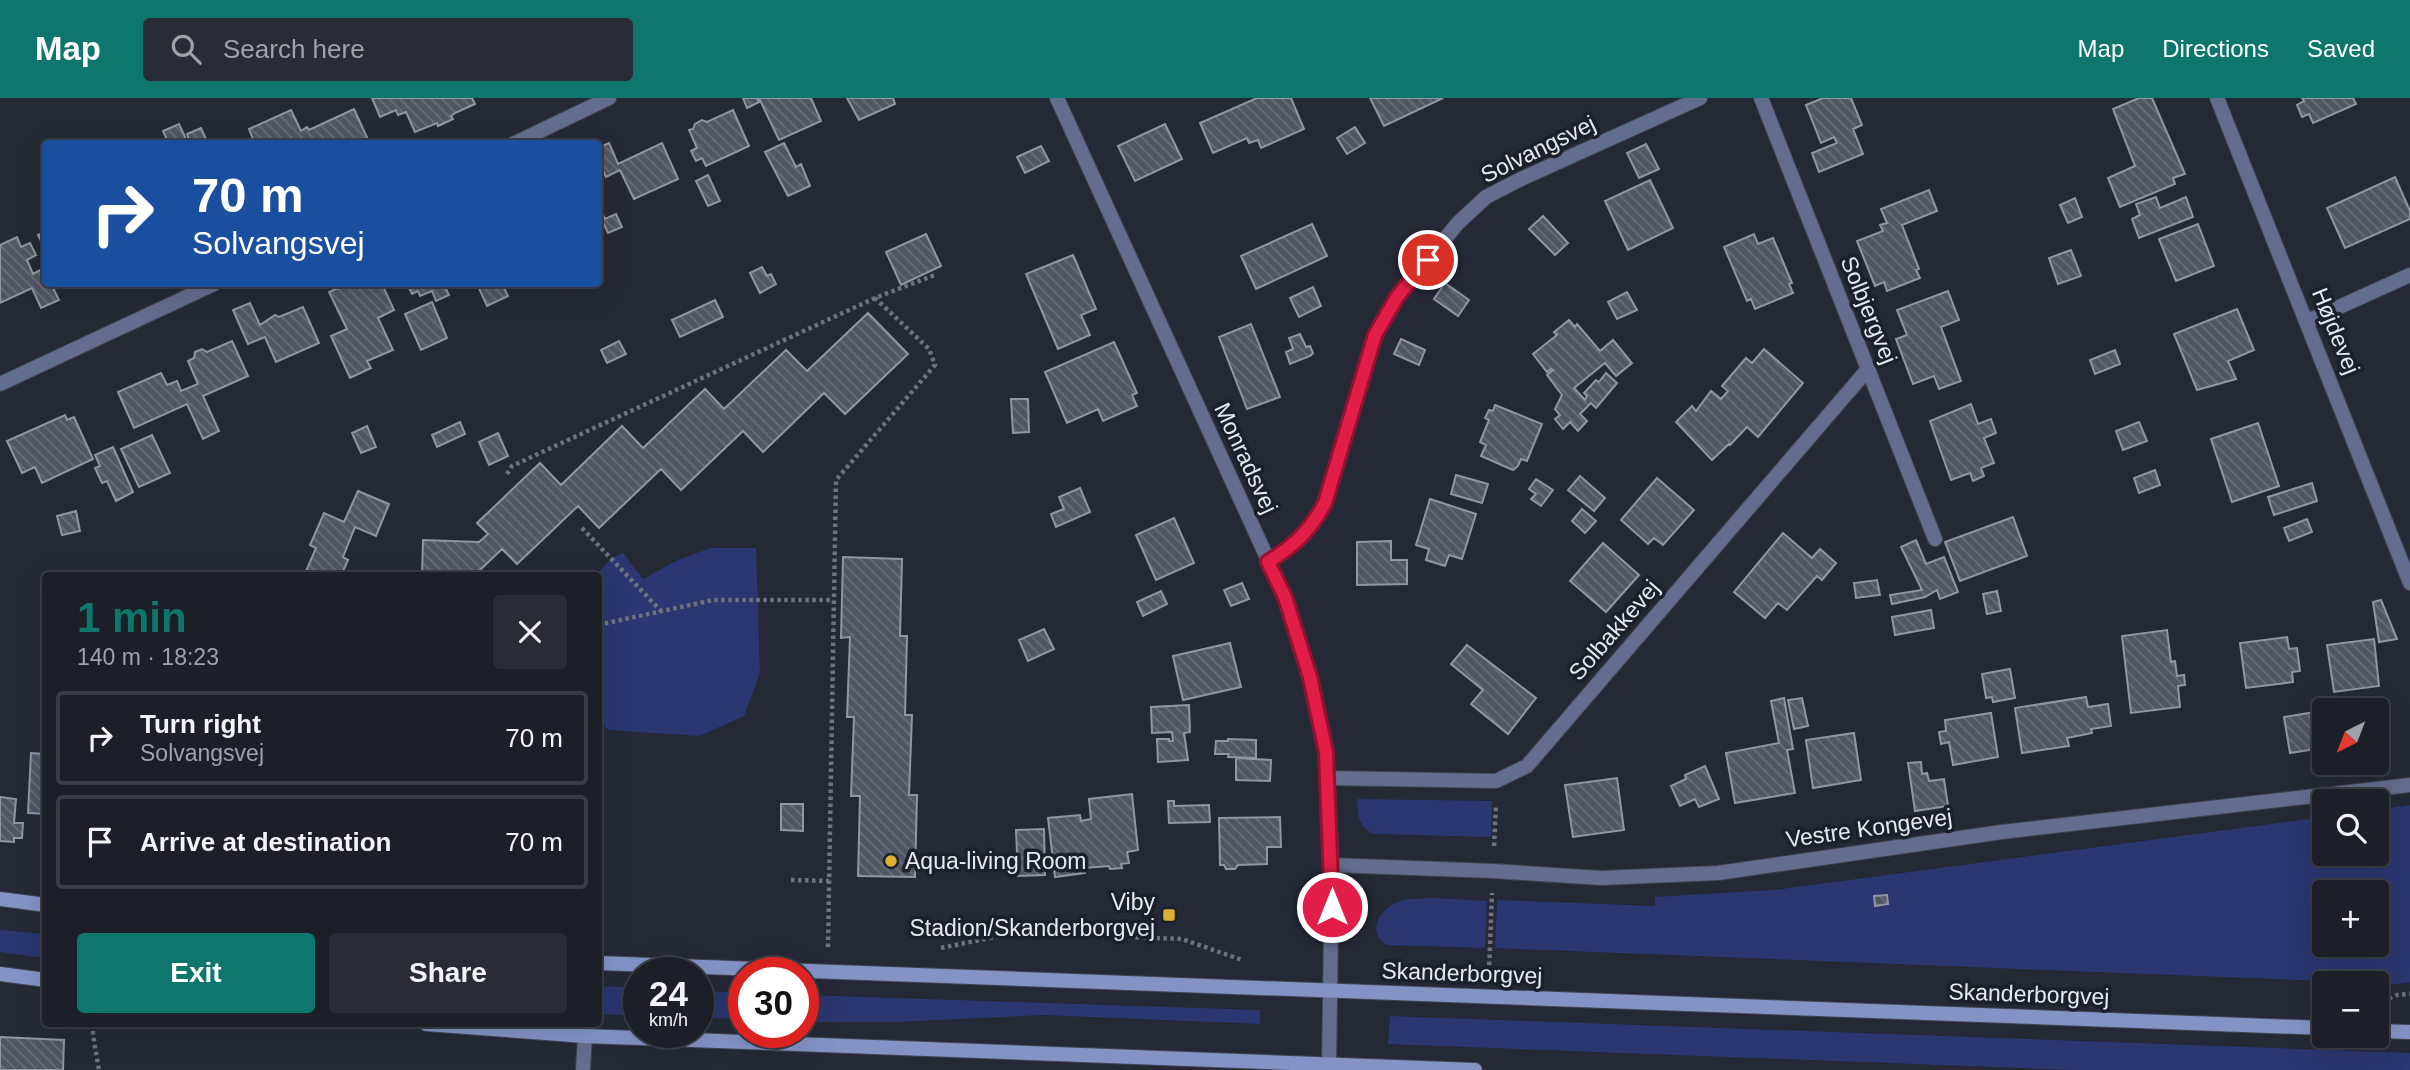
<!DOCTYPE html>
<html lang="en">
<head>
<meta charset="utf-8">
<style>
  body { margin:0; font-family:Helvetica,sans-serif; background:#292c34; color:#f1f3f6; height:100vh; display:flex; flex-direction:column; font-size:26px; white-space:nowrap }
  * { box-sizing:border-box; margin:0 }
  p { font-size:23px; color:#a0a2a8 }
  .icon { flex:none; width:38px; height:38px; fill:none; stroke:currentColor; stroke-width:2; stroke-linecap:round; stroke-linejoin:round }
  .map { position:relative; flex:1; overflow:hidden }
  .side { position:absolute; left:42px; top:474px; width:560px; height:455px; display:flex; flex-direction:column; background:#1c1f28; border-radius:7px; box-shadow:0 7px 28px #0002,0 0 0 2px #3a3d45 }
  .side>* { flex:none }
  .guide { position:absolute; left:42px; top:42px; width:560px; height:147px; border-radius:7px; box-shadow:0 7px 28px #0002,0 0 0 2px #3a3d45; background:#1a4fa0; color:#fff; overflow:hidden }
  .needle { width:46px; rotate:222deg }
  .tools { position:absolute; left:2312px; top:600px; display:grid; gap:14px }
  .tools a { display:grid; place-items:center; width:77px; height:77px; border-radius:7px; background:#1c1f28; box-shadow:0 7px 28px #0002,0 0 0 2px #3a3d45; font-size:35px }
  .speed { position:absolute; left:623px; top:859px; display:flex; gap:14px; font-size:35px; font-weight:700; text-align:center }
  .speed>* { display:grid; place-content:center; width:91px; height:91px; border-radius:50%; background:#1c1f28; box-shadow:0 7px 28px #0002,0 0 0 2px #3a3d45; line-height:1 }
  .speed small { font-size:18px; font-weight:400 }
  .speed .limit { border:10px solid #d22; background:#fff; color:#111 }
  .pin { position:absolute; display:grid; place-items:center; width:60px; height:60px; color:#fff; margin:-30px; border:4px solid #fff; border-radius:50%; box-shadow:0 2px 7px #0007 }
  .me { position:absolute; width:77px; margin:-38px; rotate:0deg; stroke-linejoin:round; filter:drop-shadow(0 0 5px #0008) }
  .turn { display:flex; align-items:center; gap:24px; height:147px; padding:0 35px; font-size:32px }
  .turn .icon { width:91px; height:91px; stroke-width:2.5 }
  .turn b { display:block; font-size:49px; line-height:60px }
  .round { display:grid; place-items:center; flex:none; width:74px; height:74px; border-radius:7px; background:#292c34 }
  .overview { display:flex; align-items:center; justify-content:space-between; height:119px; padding:0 35px }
  h1 { font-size:42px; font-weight:600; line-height:52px; color:#0f766e }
  .cta { display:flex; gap:14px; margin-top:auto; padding:14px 35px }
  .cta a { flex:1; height:80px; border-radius:7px; background:#0f766e; color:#fff; font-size:28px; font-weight:600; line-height:80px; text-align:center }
  .cta a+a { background:#292c34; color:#f1f3f6 }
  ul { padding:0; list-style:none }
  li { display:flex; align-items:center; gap:21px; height:94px; margin:0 14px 10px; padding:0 21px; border:4px solid #3a3d45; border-radius:7px }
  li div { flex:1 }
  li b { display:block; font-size:26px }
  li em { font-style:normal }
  header { display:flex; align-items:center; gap:42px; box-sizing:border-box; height:98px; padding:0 35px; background:#0f766e; color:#fff }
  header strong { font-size:33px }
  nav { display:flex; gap:38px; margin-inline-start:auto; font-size:24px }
  .search { width:490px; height:63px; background:#292c34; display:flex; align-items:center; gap:18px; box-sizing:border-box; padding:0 24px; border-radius:7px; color:#a0a2a8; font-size:26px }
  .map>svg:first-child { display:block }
  .green { fill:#2a3770; fill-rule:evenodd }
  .building { fill:url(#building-back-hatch); stroke:#9196a6; stroke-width:2 }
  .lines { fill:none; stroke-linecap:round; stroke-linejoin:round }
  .service-casing { stroke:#404450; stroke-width:16 }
  .minor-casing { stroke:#404450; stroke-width:16 }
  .secondary-casing { stroke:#404450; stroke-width:16 }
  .path { stroke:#6f737e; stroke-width:4.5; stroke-dasharray:3.5 3.5; stroke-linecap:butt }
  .service { stroke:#636d8d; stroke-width:14 }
  .minor { stroke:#636d8d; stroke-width:14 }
  .secondary { stroke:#8393c6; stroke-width:14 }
  .route-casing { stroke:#92132f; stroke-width:18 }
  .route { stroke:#e11d48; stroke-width:12 }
  .poi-dot { fill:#dab333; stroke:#1c202c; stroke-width:2.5 }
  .labels { text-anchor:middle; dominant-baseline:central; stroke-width:7; stroke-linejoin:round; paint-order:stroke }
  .street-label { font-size:23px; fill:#e6e9f1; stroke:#1c202c }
  .poi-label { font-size:23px; fill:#e6e9f1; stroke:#1c202c; text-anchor:start }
</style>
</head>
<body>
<header>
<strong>Map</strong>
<div class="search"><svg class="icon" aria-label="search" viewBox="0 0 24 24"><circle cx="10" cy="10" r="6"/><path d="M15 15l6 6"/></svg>Search here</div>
<nav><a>Map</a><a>Directions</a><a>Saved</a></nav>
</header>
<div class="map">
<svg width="2410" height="972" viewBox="0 0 2410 972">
  <defs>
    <pattern id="building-back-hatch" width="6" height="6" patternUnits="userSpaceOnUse" patternTransform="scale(1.75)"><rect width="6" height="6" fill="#515664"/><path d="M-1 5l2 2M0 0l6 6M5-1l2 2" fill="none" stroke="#6a6e7b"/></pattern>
  </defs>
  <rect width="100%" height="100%" fill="#252936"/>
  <path class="green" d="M710 450H756L760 575 744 618 699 638 608 632 599 621 598 478H595L611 461 623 455 643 481 676 463Z
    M1357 701 1492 703 1491 739 1374 736C1358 729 1358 717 1357 701Z
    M2410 707V884L2398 886 1495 850 1497 802 1655 808V799L1774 792 2324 719V756H2376L2377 712ZM2324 794H2376V847H2324Z
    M1435 800 1487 803 1485 850 1387 847C1366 836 1379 812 1396 805 1409 799 1422 801 1435 800Z
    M0 832 45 836V860L0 854Z
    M599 888 639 890V918L599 916Z
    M698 893 744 895V921L698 920Z
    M803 897 1260 912V926L1044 917 896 924H803Z
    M1390 918 2410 955V972H2073L1388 946Z"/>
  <path class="building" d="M372 0H472L475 6 455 15 451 18 453 21 438 28 437 25 415 34 406 14 398 17 396 12 380 19Z
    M743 0H757L759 4 747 10Z
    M759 0H811L821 23 779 42Z
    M847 0H893L895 6 859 22Z
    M1257 0H1291L1304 31 1261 50 1258 42 1249 45 1247 40 1213 55 1200 25Z
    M1370 0H1443L1384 28Z
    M1823 0H1851L1862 27 1853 31 1863 56 1819 74 1812 55 1837 45 1834 39 1821 45 1806 7Z
    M2139 0H2152L2185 76 2173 80 2175 86 2120 109 2108 80 2135 68 2113 11Z
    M2302 0H2353L2356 6 2313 25 2309 16 2302 19 2297 7 2304 3Z
    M354 11 370 46H255L249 31 291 12 301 33 307 29 309 32Z
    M733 12 749 48 706 68 702 60 696 63 691 53 697 50 689 32 693 31 695 26 702 22 707 24Z
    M179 26 186 41 176 46H169L163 33Z
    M1165 26 1182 61 1135 83 1118 48Z
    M1355 29 1365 45 1347 56 1337 40Z
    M201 30 208 46H191L187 36Z
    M609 45 618 66 662 45 678 81 634 101 620 72 606 79 598 63V50Z
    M784 45 796 69 801 66 810 88 788 98 765 54Z
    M1646 46 1659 71 1639 80 1627 55Z
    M1041 48 1049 63 1025 75 1017 59Z
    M708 77 720 103 708 108 696 83Z
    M2395 79 2410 113V121L2345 150 2327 110Z
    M1650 82 1673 130 1628 152 1605 103Z
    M1929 92 1937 113 1902 127 1919 171 1916 172 1920 180 1887 193 1884 184 1875 188 1857 143 1883 133 1880 127 1887 125 1881 111Z
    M2156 99 2160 110 2186 99 2193 119 2139 140 2132 121 2140 117 2136 106Z
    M2075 100 2082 119 2068 125 2060 107Z
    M598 106 605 121 616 116 622 129 608 135 602 122 598 124Z
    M1543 118 1568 145 1555 157 1529 131Z
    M1312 126 1327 158 1256 191 1241 158Z
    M2198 126 2214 168 2176 183 2159 141Z
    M46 133V153L38 137Z
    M926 136 941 168 901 187 886 154Z
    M1754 136 1758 146 1773 140 1792 185 1789 186 1793 195 1755 211 1751 201 1747 203 1724 149Z
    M17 139 21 149 30 145 36 157 27 162 33 176 44 170 46 186H51L59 202 41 210 32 190 0 205V147Z
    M2071 152 2081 178 2058 186 2049 160Z
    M1073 157 1096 211 1081 217 1090 237 1058 251 1026 176Z
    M762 169 767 178 771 176 776 186 760 195 750 175Z
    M1445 185 1469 202 1458 218 1434 201Z
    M348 186H382L394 212 378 220 393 252 367 263 371 270 350 280 331 238 347 231 329 194Z
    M407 186H448L444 187 449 197 436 203 432 193 420 198 418 193 412 196Z
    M477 186H502L508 198 487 208Z
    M1313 189 1321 208 1299 219 1290 200Z
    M1948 193 1959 222 1941 229 1961 283 1939 291 1934 278 1913 286 1896 241 1907 237 1897 212Z
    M1627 194 1637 212 1617 221 1608 204Z
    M715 202 723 219 680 239 672 222Z
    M432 204 447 240 421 252 405 216Z
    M250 205 260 227 275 217 279 219 303 209 319 245 276 264 265 239 248 246 233 212Z
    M2237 211 2254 252 2228 263 2236 281 2197 292 2174 236Z
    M868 215 908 256 845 316 824 295 763 354 743 333 681 392 661 371 599 430 578 408 517 466 502 451 479 473V478H422L423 442 479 444 488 436 477 425 540 365 561 387 622 328 643 350 705 291 724 311 786 252 807 273Z
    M1569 222 1575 229 1577 226 1600 253 1613 242 1632 265 1616 278 1605 265 1574 290 1585 302 1587 298 1584 295 1596 282 1599 284 1606 275 1617 285 1596 310 1591 305 1580 316 1587 323 1578 333 1570 324 1563 331 1555 321 1560 317 1555 311 1562 297 1547 277 1553 272 1551 271 1547 274 1533 256 1557 237 1554 234Z
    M1251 226 1280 299 1247 311 1219 239Z
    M1300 236 1306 249 1310 248 1313 255 1310 258 1290 266 1286 254 1293 251 1289 240Z
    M1401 241 1425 252 1419 267 1394 256Z
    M232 243 248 278 203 298 219 333 203 341 187 306 134 330 118 294 161 275 167 287 177 283 181 293 198 286 188 263 194 260 195 254 202 251 207 254Z
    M619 243 626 256 607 265 601 252Z
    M1114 244 1137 295 1132 297 1137 308 1103 323 1098 311 1067 325 1045 274Z
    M1764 251 1803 285 1758 339 1747 329 1730 347 1729 346 1712 362 1676 324 1692 308 1696 313 1711 293 1721 301 1728 293 1722 288 1746 260 1752 265Z
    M2115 252 2120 266 2095 276 2090 262Z
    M1011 301H1028L1029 334 1013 335Z
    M1971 306 1978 326 1991 321 1996 335 1984 340 1994 365 1981 370 1984 378 1973 383 1970 375 1951 382 1930 323Z
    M1495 307 1542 326 1527 363 1521 361 1518 368 1513 372 1481 358 1486 347 1480 344 1489 322 1485 320 1489 312 1493 313Z
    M65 317 67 322 74 319 93 361 42 385 35 369 22 375 7 343Z
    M460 324 465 336 437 349 432 337Z
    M2139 324 2147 343 2123 352 2116 333Z
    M2258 325 2279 388 2232 404 2211 341Z
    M367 328 376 349 361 355 352 335Z
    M498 335 508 358 489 367 479 344Z
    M152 337 170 375 139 389 121 351Z
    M113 349 133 394 116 403 107 383 102 385 95 370 100 368 95 357Z
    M2155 372 2160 387 2139 395 2134 380Z
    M1456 377 1488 386 1482 405 1451 396Z
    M1580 378 1605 400 1594 413 1568 392Z
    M1657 380 1694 412 1663 447 1654 440 1648 446 1621 422Z
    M1536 381 1553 392 1541 408 1531 401 1536 396 1529 391Z
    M2312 385 2317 403 2274 417 2268 399Z
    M1080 390 1090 414 1056 429 1051 416 1064 411 1059 399Z
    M358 393 389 406 376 438 355 429 343 459 348 462 341 478H304L316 450 310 447 324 415 344 424Z
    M1430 401 1476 416 1462 461 1449 457 1445 468 1426 462 1429 451 1416 447Z
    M1582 411 1596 423 1585 435 1572 423Z
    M76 413 80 433 62 437 57 418Z
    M2013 419 2027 458 1960 483 1945 444Z
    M1174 420 1194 465 1156 482 1136 437Z
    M2307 421 2312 434 2289 443 2284 430Z
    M1783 435 1812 460 1820 451 1836 465 1822 482 1817 478 1787 512 1778 505 1765 520 1734 494Z
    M1916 442 1926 466 1944 459 1958 494 1940 501 1937 492 1925 499 1892 506 1890 497 1922 492 1901 449Z
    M1391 443V462H1407V486L1357 487V444Z
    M1603 445 1639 477 1606 514 1570 483Z
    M843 459 902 461 900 538H907L905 617H912L909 697H917L915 779 858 778 860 698H851L854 619H847L850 539 841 540Z
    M1877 482 1880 497 1856 500 1854 485Z
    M1242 485 1249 501 1231 508 1224 492Z
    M1161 493 1167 506 1143 518 1137 504Z
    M1997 493 2001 513 1987 516 1983 496Z
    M2381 502 2397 541 2379 544 2373 504Z
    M1931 512 1934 530 1895 537 1892 519Z
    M1044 531 1054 551 1028 563 1019 542Z
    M2167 532 2171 564 2175 563 2177 578 2184 577 2185 587 2178 588 2180 609 2131 615 2122 538Z
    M2287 539 2289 551 2297 550 2300 573 2292 574 2293 584 2246 590 2240 545Z
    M2374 541 2379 588 2334 594 2327 547Z
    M1230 545 1241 589 1183 602 1173 558Z
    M1467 547 1536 600 1508 636 1471 606 1483 592 1451 566Z
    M2010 571 2015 600 1993 604 1992 599 1986 600 1982 576Z
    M2086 599 2088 609 2108 606 2111 628 2091 631 2092 635 2067 640 2069 648 2022 655 2015 610Z
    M1784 600 1793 651 1787 652 1795 695 1735 705 1726 655 1779 645 1771 603Z
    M1802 600 1808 628 1794 631 1788 602Z
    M1189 607 1190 634 1184 635 1188 662 1158 664 1157 641H1169V643H1173L1172 634 1152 635 1151 609Z
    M2315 614 2322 650 2290 655 2284 619Z
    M1991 615 1998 659 1953 667 1949 644 1941 646 1939 634 1946 633 1945 622Z
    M1854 635 1861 682 1813 690 1806 642Z
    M1228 641 1256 642V660L1228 659 1229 656H1215L1216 643H1228Z
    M31 655 46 656V716L28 715Z
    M1236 660 1271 662 1270 683 1236 682Z
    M1921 664 1922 676 1927 675 1929 683 1944 681 1948 708 1915 713 1908 665Z
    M1705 668 1719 701 1699 709 1695 701 1680 708 1671 688 1686 681 1685 677Z
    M1617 680 1624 732 1573 739 1565 687Z
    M1132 696 1138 752 1127 754 1129 765 1121 766 1122 770 1110 771 1109 768 1084 770 1085 775 1055 779 1048 720 1080 717 1081 723 1091 721 1089 701Z
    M0 699 16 701 14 725H23L22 740H14V744L0 743Z
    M1168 703H1174V708L1209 707 1210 724 1169 725Z
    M781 706H803V733L781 732Z
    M1280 719 1281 749H1267V766L1238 767 1235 771H1226L1224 767H1220L1219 720Z
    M1044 731 1045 777 1018 778 1016 732Z
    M1887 797 1888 806 1875 808 1874 798Z
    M0 939 64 942 63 972H0Z"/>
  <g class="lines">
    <g class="service-casing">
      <path id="service" d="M583 972 585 938"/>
    </g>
    <g class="minor-casing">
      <path id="minor" d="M1057 0 1285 499 1310 580 1326 654 1332 767 1329 967
        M1761 0 1935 441
        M2217 0 2410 485
        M513 46 609 0
        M2308 223 2410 177
        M0 286 214 186
        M1268 464C1296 446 1309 434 1325 405L1375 237 1397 199 1458 125 1486 99 1521 81 1700 0
        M1328 680 1496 683 1527 668 1868 271
        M1332 767 1493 773 1601 780 1718 775 2002 734 2410 687"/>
    </g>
    <g class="secondary-casing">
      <path id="secondary" d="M0 801 46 807
        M598 865 2324 930
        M0 876 46 882
        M426 926 585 938 1475 972
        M2376 933 2410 934"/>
    </g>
    <path class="path" d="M507 376 512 368 875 200 935 177
      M582 430 661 513
      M598 527 713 502H833
      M1494 748 1496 708
      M791 782 829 783
      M828 849 836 382 935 267 929 251 875 200
      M941 850 1014 835 1182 841 1242 862
      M1489 874 1492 795
      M2376 906 2397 897 2410 896
      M93 926V937L99 972"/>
    <use href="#service" class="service"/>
    <use href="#minor" class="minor"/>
    <use href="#secondary" class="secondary"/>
  </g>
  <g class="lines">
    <g class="route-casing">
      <path id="route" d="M1332 809 1326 654 1310 579 1285 499 1268 464C1296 446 1309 434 1325 405L1375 237 1397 199 1428 162"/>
    </g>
    <use href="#route" class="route"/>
  </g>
  <g class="poi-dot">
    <circle cx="891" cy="763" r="7"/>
    <rect x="1162" y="810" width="14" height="14" rx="3.5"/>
  </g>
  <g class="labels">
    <g class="street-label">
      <text transform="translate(1538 51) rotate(-26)">Solvangsvej</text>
      <text transform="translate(1869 212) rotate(68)">Solbjergvej</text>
      <text transform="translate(2336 233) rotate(68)">Højdevej</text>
      <text transform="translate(1246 360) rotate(65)">Monradsvej</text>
      <text transform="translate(1614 532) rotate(-49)">Solbakkevej</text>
      <text transform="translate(1869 730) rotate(-8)">Vestre Kongevej</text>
      <text transform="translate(1462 875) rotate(2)">Skanderborgvej</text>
      <text transform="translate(2029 896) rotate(2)">Skanderborgvej</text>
    </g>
    <g class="poi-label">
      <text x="905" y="763">Aqua-living Room</text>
      <text x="1155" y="804" text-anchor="end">Viby<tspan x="1155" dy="26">Stadion/Skanderborgvej</tspan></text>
    </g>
  </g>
</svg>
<div class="tools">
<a><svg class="needle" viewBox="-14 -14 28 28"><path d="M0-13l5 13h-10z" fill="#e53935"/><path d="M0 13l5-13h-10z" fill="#a0a2a8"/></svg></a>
<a><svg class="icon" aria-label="search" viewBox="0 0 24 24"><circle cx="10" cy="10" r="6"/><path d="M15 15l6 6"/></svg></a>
<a>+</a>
<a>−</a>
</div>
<div class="speed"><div>24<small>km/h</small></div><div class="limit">30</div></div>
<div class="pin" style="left:1428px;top:162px;background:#d93025"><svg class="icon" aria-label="arrive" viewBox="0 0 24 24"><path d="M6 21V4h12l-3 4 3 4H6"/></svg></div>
<svg class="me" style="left:1332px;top:809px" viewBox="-20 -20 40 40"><circle r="17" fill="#e11d48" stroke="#fff" stroke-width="3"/><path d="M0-11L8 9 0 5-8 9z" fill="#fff"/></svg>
<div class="guide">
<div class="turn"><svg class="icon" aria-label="right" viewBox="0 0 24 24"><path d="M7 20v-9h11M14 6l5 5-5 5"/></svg><div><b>70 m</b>Solvangsvej</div></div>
</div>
<section class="side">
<div class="overview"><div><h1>1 min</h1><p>140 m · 18:23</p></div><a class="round"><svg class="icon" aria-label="close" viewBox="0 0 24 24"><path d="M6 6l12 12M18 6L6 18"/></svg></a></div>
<ul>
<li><svg class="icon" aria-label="right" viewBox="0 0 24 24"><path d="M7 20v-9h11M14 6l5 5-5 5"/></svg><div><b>Turn right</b><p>Solvangsvej</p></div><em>70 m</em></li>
<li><svg class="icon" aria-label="arrive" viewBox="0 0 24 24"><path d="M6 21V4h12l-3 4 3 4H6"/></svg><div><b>Arrive at destination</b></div><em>70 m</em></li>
</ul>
<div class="cta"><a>Exit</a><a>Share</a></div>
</section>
</div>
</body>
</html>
